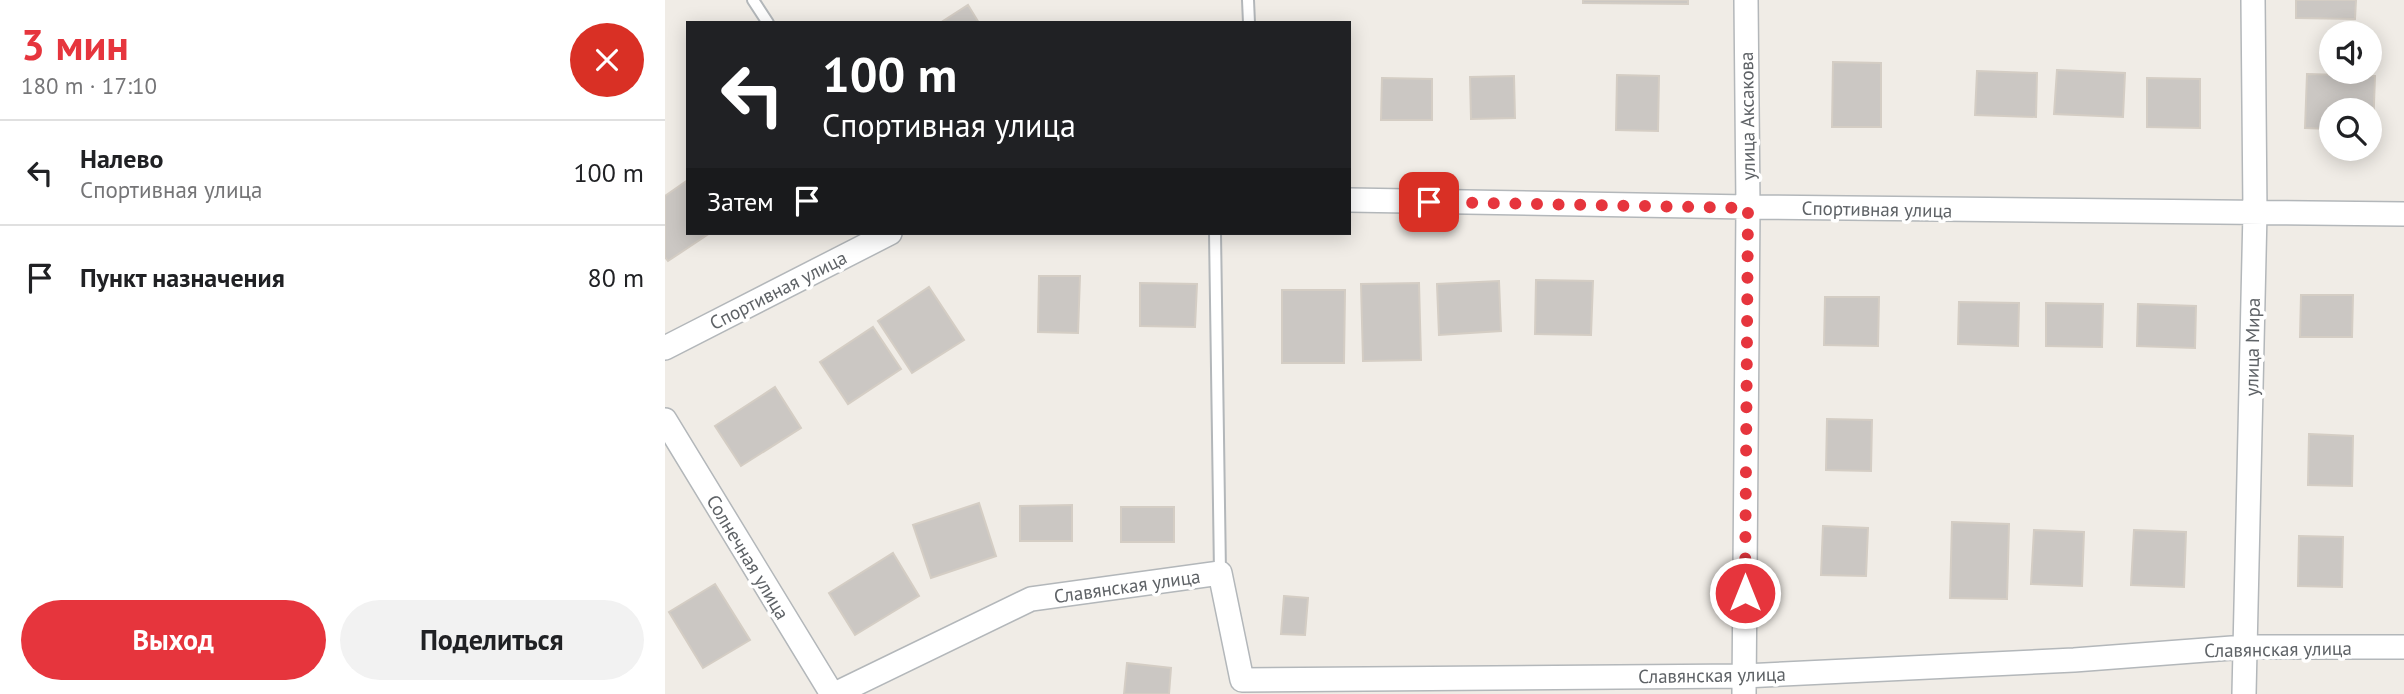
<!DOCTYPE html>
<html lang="ru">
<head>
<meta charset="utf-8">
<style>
  body { margin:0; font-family:"PT Sans",sans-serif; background:#f2f2f2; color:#202124; height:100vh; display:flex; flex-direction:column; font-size:26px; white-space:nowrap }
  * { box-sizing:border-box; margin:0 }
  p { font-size:23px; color:#757577 }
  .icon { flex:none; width:38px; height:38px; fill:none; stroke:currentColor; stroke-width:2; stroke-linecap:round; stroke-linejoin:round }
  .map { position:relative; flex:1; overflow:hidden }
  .side { display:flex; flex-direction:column; background:#fff; width:665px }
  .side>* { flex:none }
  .hud { position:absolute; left:21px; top:21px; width:665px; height:214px; border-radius:0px; box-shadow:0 4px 18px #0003; background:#202124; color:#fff; overflow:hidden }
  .buttons { position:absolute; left:1654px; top:21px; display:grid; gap:14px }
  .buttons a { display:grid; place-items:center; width:63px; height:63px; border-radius:50%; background:#fff; box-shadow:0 4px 18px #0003; font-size:35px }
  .pin { position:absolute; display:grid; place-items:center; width:60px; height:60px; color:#fff; margin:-30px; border-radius:14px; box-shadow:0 4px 10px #0006 }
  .me { position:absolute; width:77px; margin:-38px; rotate:0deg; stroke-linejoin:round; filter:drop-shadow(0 0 5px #0008) }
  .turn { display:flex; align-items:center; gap:24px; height:147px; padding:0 21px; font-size:32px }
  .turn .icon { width:91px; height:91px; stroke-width:2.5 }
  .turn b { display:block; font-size:49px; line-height:60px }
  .then { display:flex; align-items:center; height:66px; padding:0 21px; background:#0003; gap:14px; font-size:26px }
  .round { display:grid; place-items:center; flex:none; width:74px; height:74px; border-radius:37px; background:#f2f2f2 }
  .overview { display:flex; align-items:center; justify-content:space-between; height:119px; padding:0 21px }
  h1 { font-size:42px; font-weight:700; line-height:52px; color:#e6353d }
  .action { display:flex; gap:14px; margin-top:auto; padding:14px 21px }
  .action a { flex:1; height:80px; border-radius:42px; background:#e6353d; color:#fff; font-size:28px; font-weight:700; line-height:80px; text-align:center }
  .action a+a { background:#f2f2f2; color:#202124 }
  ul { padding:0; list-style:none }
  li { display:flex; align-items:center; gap:21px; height:105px; padding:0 21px; border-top:2px solid #e0e0e0 }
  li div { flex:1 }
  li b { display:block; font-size:26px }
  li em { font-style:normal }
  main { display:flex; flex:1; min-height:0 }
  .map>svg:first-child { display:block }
  .building { fill:#cbc7c3; stroke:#d4cdc4; stroke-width:2 }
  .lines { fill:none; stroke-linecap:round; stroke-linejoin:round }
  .lane-casing { stroke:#b3b7ba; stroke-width:14 }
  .street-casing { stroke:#b3b7ba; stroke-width:26 }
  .lane { stroke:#fff; stroke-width:10 }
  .street { stroke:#fff; stroke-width:23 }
  .route { stroke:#e6353d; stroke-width:12; stroke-dasharray:0 21.6 }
  .labels { text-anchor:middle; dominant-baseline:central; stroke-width:7; stroke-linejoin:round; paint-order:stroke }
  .street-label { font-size:19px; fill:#5e6266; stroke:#fff }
</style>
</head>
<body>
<main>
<section class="side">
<div class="overview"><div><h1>3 мин</h1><p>180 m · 17:10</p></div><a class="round" style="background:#d93025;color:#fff"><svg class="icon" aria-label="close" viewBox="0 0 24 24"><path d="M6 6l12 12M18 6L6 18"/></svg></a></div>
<ul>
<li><svg class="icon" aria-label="left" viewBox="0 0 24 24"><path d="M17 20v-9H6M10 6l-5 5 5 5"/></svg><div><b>Налево</b><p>Спортивная улица</p></div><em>100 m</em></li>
<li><svg class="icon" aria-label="arrive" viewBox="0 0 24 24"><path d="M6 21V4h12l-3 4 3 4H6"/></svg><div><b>Пункт назначения</b></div><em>80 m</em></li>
</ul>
<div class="action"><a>Выход</a><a>Поделиться</a></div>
</section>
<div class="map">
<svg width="1739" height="694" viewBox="0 0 1739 694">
  <rect width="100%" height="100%" fill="#f0ece6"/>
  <path class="building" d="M918 0H1023V4L918 3Z
    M1631 0H1691L1690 19 1631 18Z
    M303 5 314 23H275Z
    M1168 62 1216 63V127H1167Z
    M1392 70 1460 73 1458 117 1389 114Z
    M1312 71 1372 73 1371 117 1310 115Z
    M1642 74 1710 76 1708 131H1704V110H1666V129L1640 128Z
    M952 75 994 76 993 131 951 130Z
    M849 76 850 118 806 119 805 77Z
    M717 78 767 79V120H716Z
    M1482 78 1535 79V128L1482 127Z
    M23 180V233H45L3 261 0 257V196Z
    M374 276H415L413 333 373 332Z
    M871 280 928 281 926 335 870 334Z
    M834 281 836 331 774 335 772 284Z
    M475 283 532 284 530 327 475 326Z
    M754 283 756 360 698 361 696 284Z
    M264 287 299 340 247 373 213 321Z
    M617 290H680L679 363H617Z
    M1636 295H1688L1687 337H1635Z
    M1160 297H1214L1213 346 1159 345Z
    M1294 302 1354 303 1353 346 1293 344Z
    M1381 303 1438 304 1437 347 1381 346Z
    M1473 304 1531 306 1530 348 1472 346Z
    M208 327 236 369 183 404 155 362Z
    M110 387 136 428 76 466 50 426Z
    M1162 419 1207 420 1206 471 1161 470Z
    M1644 434 1688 436 1687 486 1643 485Z
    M314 503 331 556 266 578 248 525Z
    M407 505V541H355V506Z
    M456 507H509V542H456Z
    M1287 522 1344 524 1342 599 1285 598Z
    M1158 526 1203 528 1201 576 1156 575Z
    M1369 530 1419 532 1417 586 1366 584Z
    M1469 530 1521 532 1519 587 1466 585Z
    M1634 536 1678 537 1677 587 1633 586Z
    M228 553 254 596 190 635 164 593Z
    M50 584 85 640 38 668 4 612Z
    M619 596 643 598 640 635 616 634Z
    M462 663 506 668 504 694H459Z"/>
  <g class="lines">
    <g class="lane-casing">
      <path id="lane" d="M88 0 103 23
        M583 0 584 23
        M550 233 555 573"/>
    </g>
    <g class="street-casing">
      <path id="street" d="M684 200 1083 207 1739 214
        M0 348 225 233
        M0 420 167 694
        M170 694 366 599 555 573 577 680 1079 676 1409 660 1580 647H1739
        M1079 694 1083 207 1081 0
        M1579 694 1590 212 1588 0"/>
    </g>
    <use href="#lane" class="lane"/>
    <use href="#street" class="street"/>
  </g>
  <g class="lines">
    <path class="route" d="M764 202 1083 208 1080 593"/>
  </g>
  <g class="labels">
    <g class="street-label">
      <text transform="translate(1082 116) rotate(-91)">улица Аксакова</text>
      <text transform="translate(1212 209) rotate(1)">Спортивная улица</text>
      <text transform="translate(113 290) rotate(-27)">Спортивная улица</text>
      <text transform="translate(1587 347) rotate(-89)">улица Мира</text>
      <text transform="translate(83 557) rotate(59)">Солнечная улица</text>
      <text transform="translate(462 586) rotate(-8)">Славянская улица</text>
      <text transform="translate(1613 649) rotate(-1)">Славянская улица</text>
      <text transform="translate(1047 675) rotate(-1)">Славянская улица</text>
    </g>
  </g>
</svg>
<div class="buttons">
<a><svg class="icon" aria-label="sound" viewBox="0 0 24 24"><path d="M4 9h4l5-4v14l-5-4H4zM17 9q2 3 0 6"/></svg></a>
<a><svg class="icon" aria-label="search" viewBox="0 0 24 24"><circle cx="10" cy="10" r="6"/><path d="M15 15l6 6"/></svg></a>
</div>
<div class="pin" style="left:764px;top:202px;background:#d93025"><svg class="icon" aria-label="arrive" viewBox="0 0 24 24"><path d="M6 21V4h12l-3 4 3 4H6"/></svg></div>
<svg class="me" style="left:1080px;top:593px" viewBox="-20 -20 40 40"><circle r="17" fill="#e6353d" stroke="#fff" stroke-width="3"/><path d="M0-11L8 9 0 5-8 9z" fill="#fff"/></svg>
<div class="hud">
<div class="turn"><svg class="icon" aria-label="left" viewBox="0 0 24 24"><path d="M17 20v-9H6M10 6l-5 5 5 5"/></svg><div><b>100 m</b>Спортивная улица</div></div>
<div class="then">Затем<svg class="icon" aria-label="arrive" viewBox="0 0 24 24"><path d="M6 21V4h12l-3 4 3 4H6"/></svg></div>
</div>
</div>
</main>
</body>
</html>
